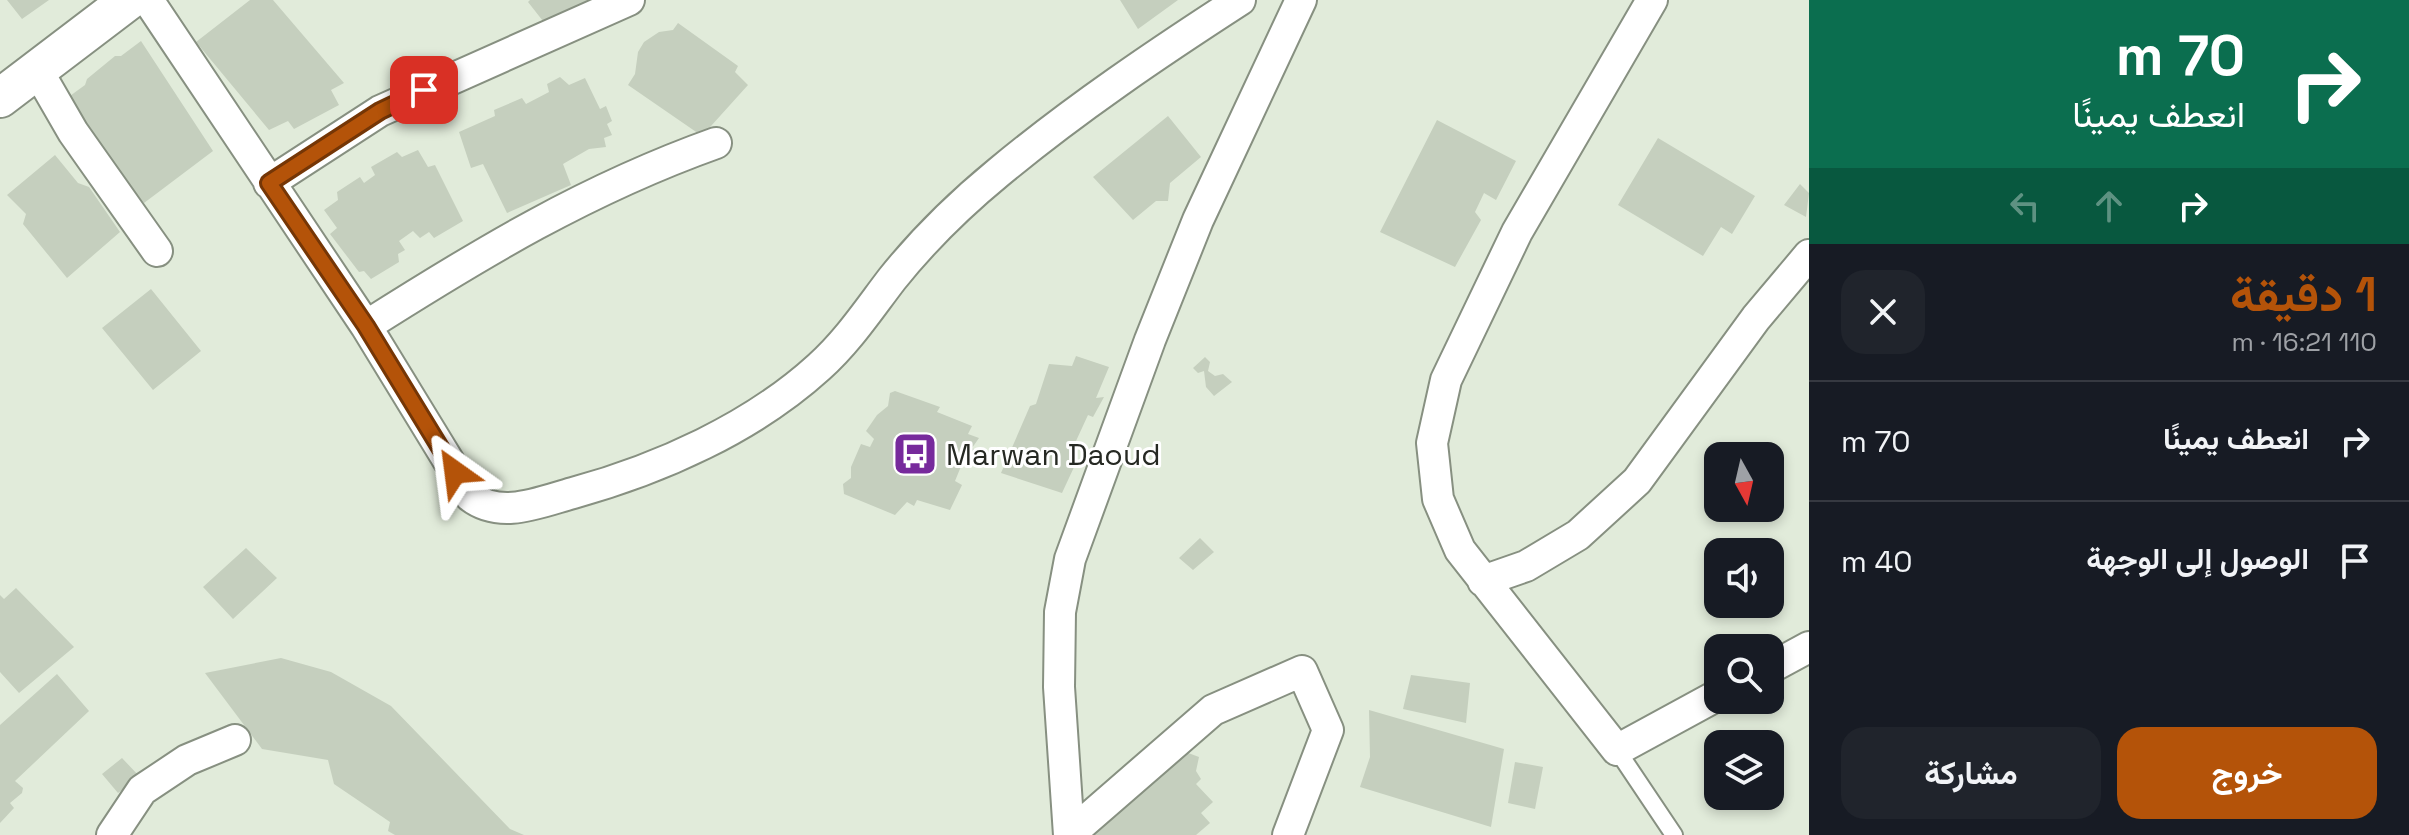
<!DOCTYPE html>
<html lang="ar">
<head>
<meta charset="utf-8">
<style>
  body { margin:0; font-family:"Space Grotesk",Vazirmatn,sans-serif; background:#20242c; color:#f1f3f6; direction:rtl; height:100vh; display:flex; flex-direction:column; font-size:30px; white-space:nowrap }
  * { box-sizing:border-box; margin:0 }
  p { font-size:26px; color:#9ea1a6 }
  .icon { flex:none; width:44px; height:44px; fill:none; stroke:currentColor; stroke-width:2; stroke-linecap:round; stroke-linejoin:round }
  .map { position:relative; flex:1; overflow:hidden; direction:ltr }
  .panel { display:flex; flex-direction:column; background:#171b24; width:600px }
  .panel>* { flex:none }
  .guide { background:#0b6e4f; color:#fff; overflow:hidden }
  .needle { width:52px; rotate:172deg }
  .tools { position:absolute; left:1704px; top:442px; display:grid; gap:16px }
  .tools a { display:grid; place-items:center; width:80px; height:80px; border-radius:16px; background:#171b24; box-shadow:0 4px 12px #0003; font-size:40px }
  .pin { position:absolute; display:grid; place-items:center; width:68px; height:68px; color:#fff; margin:-34px; border-radius:16px; box-shadow:0 4px 12px #0006 }
  .me { position:absolute; width:88px; margin:-44px; rotate:329deg; stroke-linejoin:round; filter:drop-shadow(0 0 6px #0008) }
  .turn { display:flex; align-items:center; gap:28px; height:168px; padding:0 32px; font-size:36px }
  .turn .icon { width:104px; height:104px; stroke-width:2.5 }
  .turn b { display:block; font-size:56px; line-height:68px }
  .lanes { display:flex; align-items:center; height:76px; padding:0 32px; background:#0003; justify-content:center; gap:40px; direction:ltr }
  .lanes .off { opacity:.35 }
  .round { display:grid; place-items:center; flex:none; width:84px; height:84px; border-radius:24px; background:#20242c }
  .overview { display:flex; align-items:center; justify-content:space-between; height:136px; padding:0 32px }
  h1 { font-size:48px; font-weight:700; line-height:60px; color:#b45309 }
  .cta { display:flex; gap:16px; margin-top:auto; padding:16px 32px }
  .cta a { flex:1; height:92px; border-radius:24px; background:#b45309; color:#fff; font-size:32px; font-weight:700; line-height:92px; text-align:center }
  .cta a+a { background:#20242c; color:#f1f3f6 }
  ul { padding:0; list-style:none }
  li { display:flex; align-items:center; gap:24px; height:120px; padding:0 32px; border-top:2px solid #363941 }
  li div { flex:1 }
  li b { display:block; font-size:30px }
  li em { font-style:normal }
  main { display:flex; flex:1; min-height:0 }
  .map>svg:first-child { display:block }
  .building { fill:#c5cfbe }
  .lines { fill:none; stroke-linecap:round; stroke-linejoin:round }
  .service-casing { stroke:#879081; stroke-width:20 }
  .minor-casing { stroke:#879081; stroke-width:34 }
  .tertiary-casing { stroke:#879081; stroke-width:42 }
  .service { stroke:#fff; stroke-width:16 }
  .minor { stroke:#fff; stroke-width:30 }
  .tertiary { stroke:#fff; stroke-width:38 }
  .route-casing { stroke:#753606; stroke-width:20 }
  .route { stroke:#b45309; stroke-width:14 }
  .labels { text-anchor:middle; dominant-baseline:central; stroke-width:6; stroke-linejoin:round; paint-order:stroke }
  .poi-label { font-size:30px; fill:#262923; stroke:#fff; text-anchor:start }
</style>
</head>
<body>
<main>
<section class="panel">
<div class="guide">
<div class="turn"><svg class="icon" aria-label="right" viewBox="0 0 24 24"><path d="M7 20v-9h11M14 6l5 5-5 5"/></svg><div><b>70 m</b>انعطف يمينًا</div></div>
<div class="lanes"><svg class="icon off" aria-label="left" viewBox="0 0 24 24"><path d="M17 20v-9H6M10 6l-5 5 5 5"/></svg><svg class="icon off" aria-label="ahead" viewBox="0 0 24 24"><path d="M12 20V5M6 11l6-6 6 6"/></svg><svg class="icon" aria-label="right" viewBox="0 0 24 24"><path d="M7 20v-9h11M14 6l5 5-5 5"/></svg></div>
</div>
<div class="overview"><div><h1>1 دقيقة</h1><p>110 m · 16:21</p></div><a class="round"><svg class="icon" aria-label="close" viewBox="0 0 24 24"><path d="M6 6l12 12M18 6L6 18"/></svg></a></div>
<ul>
<li><svg class="icon" aria-label="right" viewBox="0 0 24 24"><path d="M7 20v-9h11M14 6l5 5-5 5"/></svg><div><b>انعطف يمينًا</b></div><em>70 m</em></li>
<li><svg class="icon" aria-label="arrive" viewBox="0 0 24 24"><path d="M6 21V4h12l-3 4 3 4H6"/></svg><div><b>الوصول إلى الوجهة</b></div><em>40 m</em></li>
</ul>
<div class="cta"><a>خروج</a><a>مشاركة</a></div>
</section>
<div class="map">
<svg width="1809" height="835" viewBox="0 0 1809 835">
  <rect width="100%" height="100%" fill="#e1ebda"/>
  <path class="building" d="M7 0H49L22 19Z
    M250 0H273L344 83 331 90 339 105 294 129 288 121 269 130 196 42Z
    M530 0H610L550 30 528 2Z
    M1120 0H1178L1138 29Z
    M678 23 738 66 735 72 748 85 702 136 628 85 635 74 638 52 644 42 659 32 673 30Z
    M141 41 213 151 144 203 63 101 85 85 87 79 115 56H121Z
    M560 77 569 85 585 78 600 109 606 106 612 121 607 124 612 135 604 138 606 147 589 149 563 164 571 185 507 213 483 164 471 168 459 132 495 116 494 110 522 98 526 104 549 92 547 84Z
    M1168 116 1201 157 1170 183 1168 201H1156L1133 220 1093 177Z
    M1437 120 1516 161 1496 200 1484 193 1475 212 1481 220 1455 267 1380 232Z
    M1658 138 1755 196 1732 234 1721 227 1703 256 1618 205Z
    M418 150 428 167 435 165 463 221 434 238 429 232 420 238 413 231 399 241 405 250 398 254 399 262 371 279 364 271 359 272 330 234 337 228 324 210 338 200 337 192 360 177 364 183 375 175 371 167 397 152 402 157Z
    M55 155 78 183 89 187 120 232 67 278 23 224 26 214 7 195Z
    M1800 184 1809 193 1806 217 1784 205Z
    M151 289 201 351 153 390 102 328Z
    M1076 356 1109 367 1096 398 1104 397 1093 417 1088 415 1070 454 1075 465 1062 493 1001 473 1030 406 1036 404 1049 364 1072 366Z
    M1205 357 1210 362 1208 371 1215 376 1223 374 1232 382 1214 396 1206 387 1204 371 1198 373 1193 368Z
    M895 391 940 407 937 412 972 426 968 434 979 438 972 448 977 451 972 461 964 459 955 481 962 485 950 510 917 500 914 506 907 502 895 515 844 494 843 484 851 478V467L861 444 870 447 874 439 866 431 877 415 888 406 890 393Z
    M1200 538 1214 552 1193 570 1179 558Z
    M246 548 277 578 233 619 203 587Z
    M16 588 74 647 19 693 0 672V595L4 599Z
    M281 658 331 672 391 706 510 829 524 835H395L388 831 390 822 334 784 328 760 262 749 205 673Z
    M57 674 89 711 15 781 23 788 22 793 10 803 14 808 0 823V725Z
    M1411 675 1470 683 1466 723 1403 709Z
    M1369 710 1504 749 1491 827 1360 787 1370 757Z
    M1183 751 1199 757 1196 771 1201 779 1196 784 1213 802 1201 813 1210 823 1196 835H1089Z
    M122 758 140 777 118 793 102 774Z
    M1515 762 1543 767 1535 809 1508 803Z"/>
  <g class="lines">
    <g class="service-casing">
      <path id="service" d="M1617 750 1674 835"/>
    </g>
    <g class="minor-casing">
      <path id="minor" d="M148 0 366 326 470 496C501 520 540 502 573 493 660 469 752 428 819 367 848 341 869 309 892 279 924 239 960 204 999 172 1075 109 1158 53 1240 0
        M1652 0 1517 232 1446 380 1432 443 1438 499 1460 550 1617 750 1718 695
        M36 68 73 132 157 251
        M269 183 380 111 629 0
        M366 326C481 253 587 189 716 143
        M1483 581 1526 566 1578 535 1637 481 1756 318 1809 255
        M1770 668 1809 647
        M112 835 142 790 187 760 235 740
        M1069 835 1059 687 1060 612 1070 559 1150 340 1198 220 1301 0
        M1069 835 1213 710 1302 671 1328 730 1288 835"/>
    </g>
    <g class="tertiary-casing">
      <path id="tertiary" d="M0 98 129 0"/>
    </g>
    <use href="#service" class="service"/>
    <use href="#minor" class="minor"/>
    <use href="#tertiary" class="tertiary"/>
  </g>
  <g class="lines">
    <g class="route-casing">
      <path id="route" d="M424 90 380 111 269 183 366 326 455 472"/>
    </g>
    <use href="#route" class="route"/>
  </g>
  <defs>
    <g id="bus-square" transform="scale(2.3)"><rect x="-9" y="-9" width="18" height="18" rx="4" fill="#772a9c" stroke="#fff"/><path d="M-5-6H5V4H4V6H2V4H-2V6H-4V4H-5ZM-3.5-4V0h7V-4ZM-3.5 1.2v1.5H-2V1.2ZM2 1.2v1.5H3.5V1.2Z" fill="#fff"/></g>
  </defs>
  <g fill-rule="evenodd">
    <use href="#bus-square" x="915" y="454"/>
  </g>
  <g class="labels">
    <g class="poi-label">
      <text x="946" y="454">Marwan Daoud</text>
    </g>
  </g>
</svg>
<div class="tools">
<a><svg class="needle" viewBox="-14 -14 28 28"><path d="M0-13l5 13h-10z" fill="#e53935"/><path d="M0 13l5-13h-10z" fill="#9ea1a6"/></svg></a>
<a><svg class="icon" aria-label="sound" viewBox="0 0 24 24"><path d="M4 9h4l5-4v14l-5-4H4zM17 9q2 3 0 6"/></svg></a>
<a><svg class="icon" aria-label="search" viewBox="0 0 24 24"><circle cx="10" cy="10" r="6"/><path d="M15 15l6 6"/></svg></a>
<a><svg class="icon" aria-label="layers" viewBox="0 0 24 24"><path d="M12 4l9 5-9 5-9-5zM3 14l9 5 9-5"/></svg></a>
</div>
<div class="pin" style="left:424px;top:90px;background:#d93025"><svg class="icon" aria-label="arrive" viewBox="0 0 24 24"><path d="M6 21V4h12l-3 4 3 4H6"/></svg></div>
<svg class="me" style="left:455px;top:472px" viewBox="-20 -20 40 40"><path d="M0-17L14 15 0 8-14 15z" fill="#b45309" stroke="#fff" stroke-width="4"/></svg>
</div>
</main>
</body>
</html>
